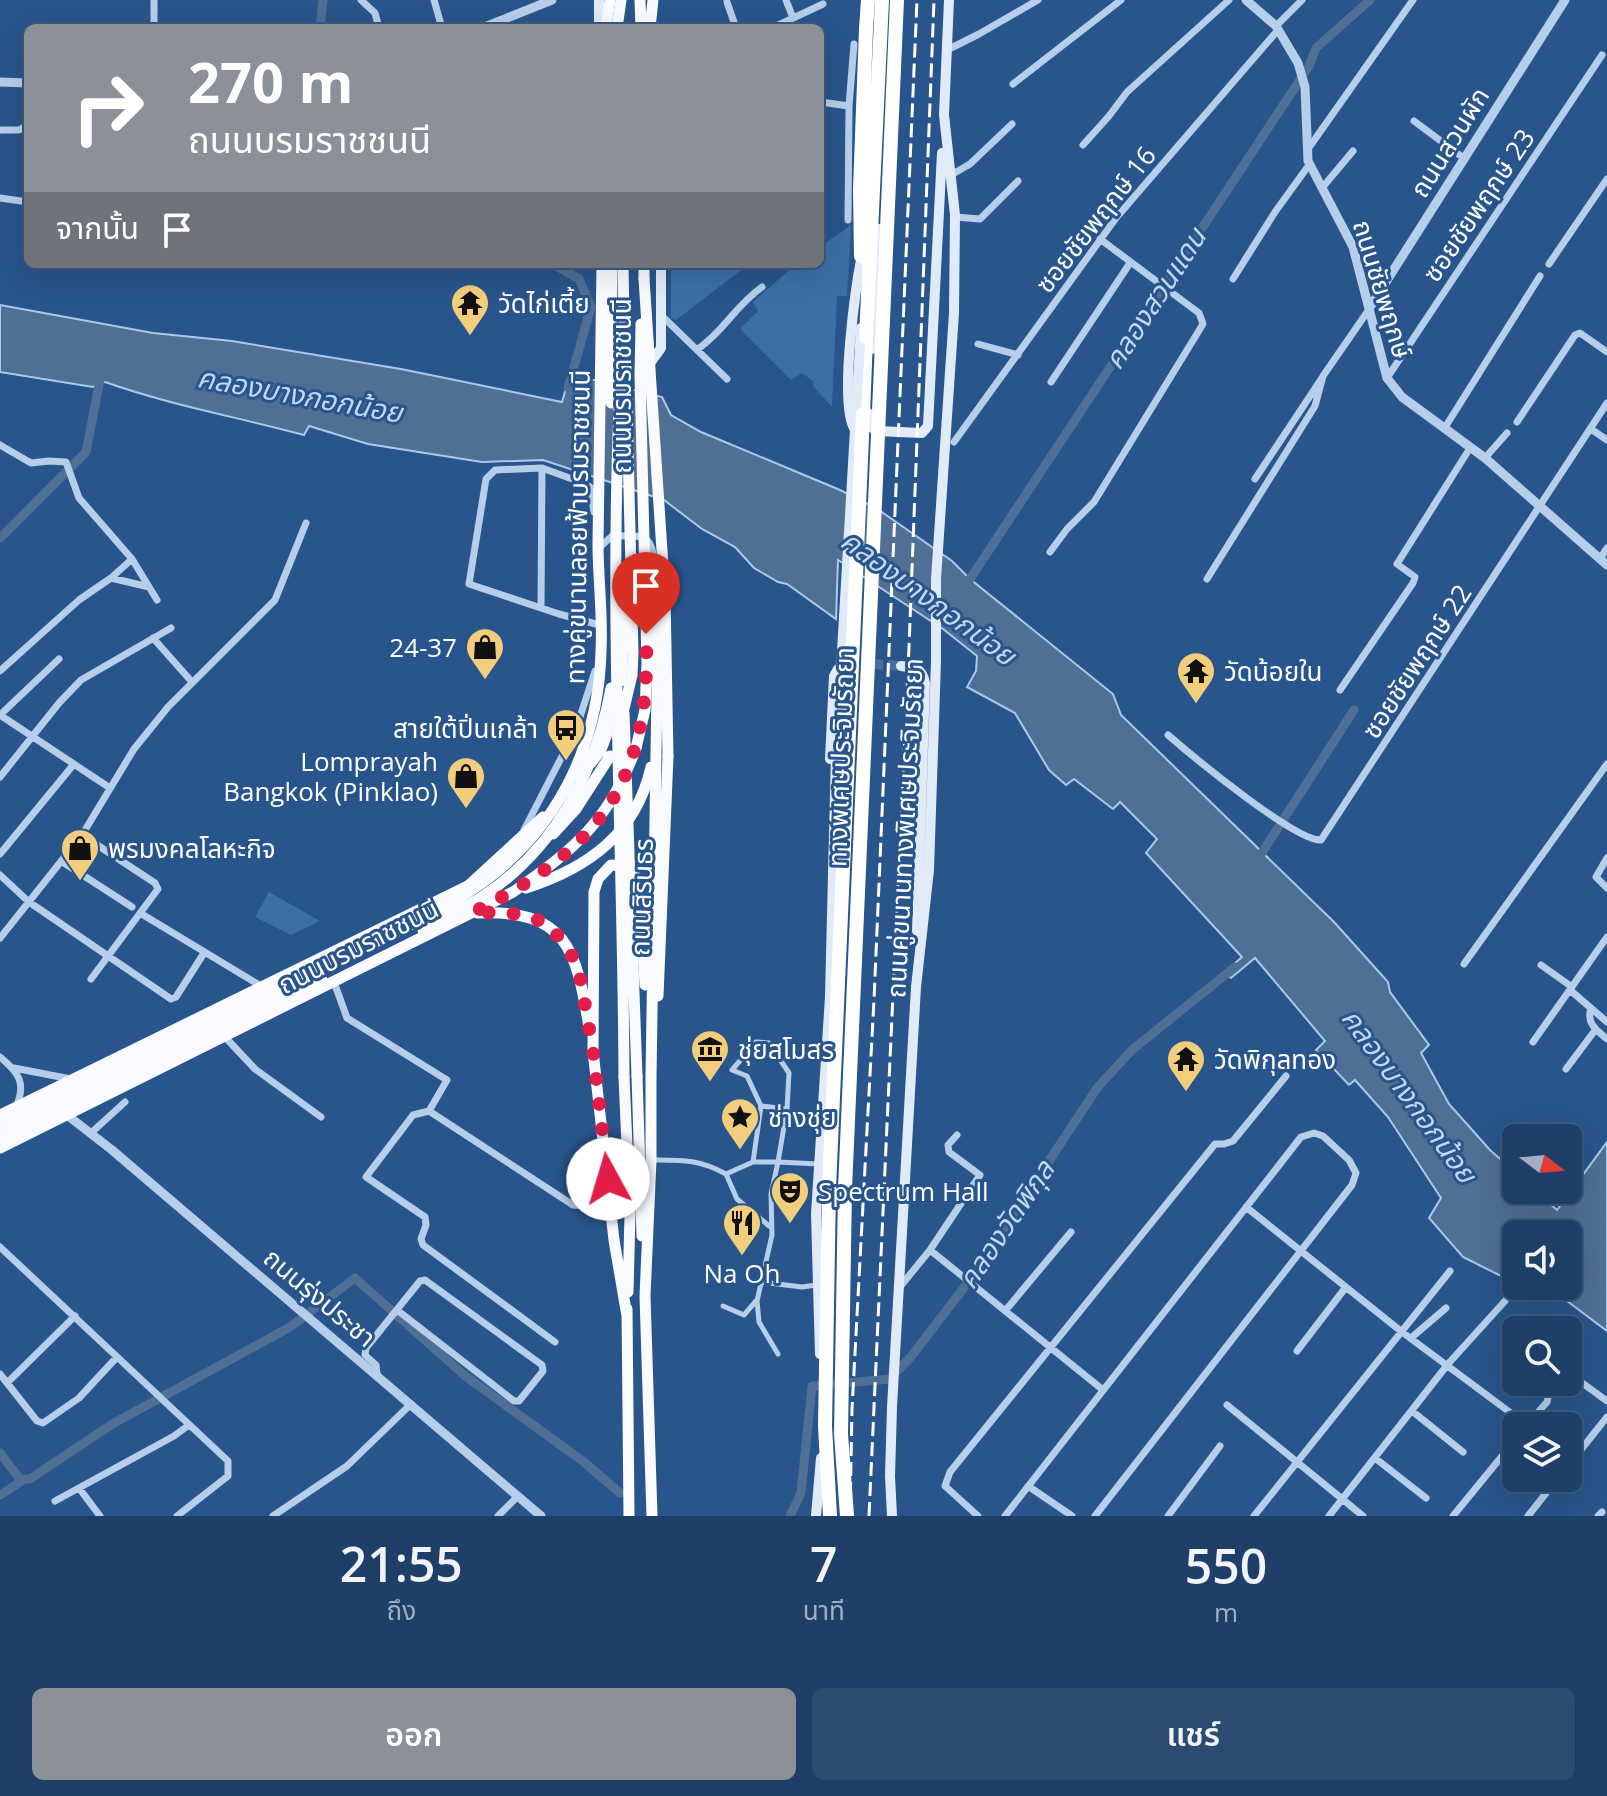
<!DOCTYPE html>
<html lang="th">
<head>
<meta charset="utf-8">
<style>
  body { margin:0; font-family:"Open Sans","Noto Sans Thai",sans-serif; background:#2b4b71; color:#f1f3f6; height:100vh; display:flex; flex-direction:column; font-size:30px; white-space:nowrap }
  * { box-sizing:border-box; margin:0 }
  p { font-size:26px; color:#a1afc0 }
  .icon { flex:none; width:44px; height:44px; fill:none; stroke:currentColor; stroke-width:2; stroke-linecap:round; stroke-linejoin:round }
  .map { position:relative; height:1516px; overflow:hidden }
  .details { display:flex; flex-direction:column; background:#1e4068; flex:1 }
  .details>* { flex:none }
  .banner { position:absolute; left:24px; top:24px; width:800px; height:244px; border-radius:12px; box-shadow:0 8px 32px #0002,0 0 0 2px #3c597c; background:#8c9099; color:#fff; overflow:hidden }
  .needle { width:52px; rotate:106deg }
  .fabs { position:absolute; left:1502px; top:1124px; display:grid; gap:16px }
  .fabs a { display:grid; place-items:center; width:80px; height:80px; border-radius:12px; background:#1e4068; box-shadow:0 8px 32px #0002,0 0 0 2px #3c597c; font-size:40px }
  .pin { position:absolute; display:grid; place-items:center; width:68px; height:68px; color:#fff; margin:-82px -34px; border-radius:50% 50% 50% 0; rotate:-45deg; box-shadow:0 0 8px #0007 }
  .pin .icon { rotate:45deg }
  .me { position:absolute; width:88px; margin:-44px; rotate:354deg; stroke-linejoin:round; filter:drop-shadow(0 0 6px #0008) }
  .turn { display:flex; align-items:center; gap:28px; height:168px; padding:0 32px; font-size:36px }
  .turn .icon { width:104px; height:104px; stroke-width:2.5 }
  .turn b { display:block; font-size:56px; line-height:68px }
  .then { display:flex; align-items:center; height:76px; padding:0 32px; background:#0003; gap:16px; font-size:30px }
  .eta { display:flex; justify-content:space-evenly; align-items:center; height:136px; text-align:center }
  .eta b { font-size:48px; font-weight:600; line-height:56px }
  .primary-button { display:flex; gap:16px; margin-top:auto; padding:16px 32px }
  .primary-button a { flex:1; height:92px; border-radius:12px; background:#8c9099; color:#fff; font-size:32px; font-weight:600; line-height:92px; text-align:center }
  .primary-button a+a { background:#2b4b71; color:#f1f3f6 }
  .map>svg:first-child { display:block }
  .green { fill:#3c6fa7 }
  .water { fill:#506f95; stroke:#abc9ea; stroke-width:2 }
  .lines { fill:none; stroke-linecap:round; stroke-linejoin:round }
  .canal { stroke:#506f95; stroke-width:9 }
  .secondary-tunnel { stroke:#486e9c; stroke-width:10; stroke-dasharray:10 5; stroke-linecap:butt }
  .pedestrian { stroke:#b6ceea; stroke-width:5 }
  .minor { stroke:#b6ceea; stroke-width:7 }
  .tertiary { stroke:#b6ceea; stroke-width:9 }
  .secondary { stroke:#e1ebf8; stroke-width:10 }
  .primary { stroke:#f9fbfe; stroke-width:11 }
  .motorway { stroke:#fff; stroke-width:14 }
  .rail { stroke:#fff; stroke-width:3; stroke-dasharray:14 6; stroke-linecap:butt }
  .secondary-bridge { stroke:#e1ebf8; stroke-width:10 }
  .primary-bridge { stroke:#f9fbfe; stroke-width:11 }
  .motorway-bridge { stroke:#fff; stroke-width:14 }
  .route { stroke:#e11d48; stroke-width:14; stroke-dasharray:0 25.2 }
  .labels { text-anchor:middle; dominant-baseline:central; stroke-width:6; stroke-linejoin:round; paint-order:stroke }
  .street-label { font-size:26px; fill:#fff; stroke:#28558b }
  .poi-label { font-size:26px; fill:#fff; stroke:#28558b; text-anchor:start }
  .water-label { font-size:28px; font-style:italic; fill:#c2d8f1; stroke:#28558b }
</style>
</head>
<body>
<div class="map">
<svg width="1607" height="1516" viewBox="0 0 1607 1516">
  <rect width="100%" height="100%" fill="#28558b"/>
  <path class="green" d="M851 225 847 296H837L832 407 813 386V381L802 373 791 380 740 329 758 311 753 302 796 264H820V247Z
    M671 264H749L676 320 671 318Z
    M269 892 320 921 291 935 255 917Z"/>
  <path class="water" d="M0 305 153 333 232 341 401 369 562 402 569 378 595 380 662 397 671 415 701 432 840 490 876 508 952 561 970 579 1113 694 1121 715 1334 922 1388 982 1390 992 1429 1045 1421 1053 1449 1104 1490 1150 1516 1173V1190H1534L1557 1210 1607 1142V1331L1547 1286H1568V1234H1516V1273L1511 1281 1463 1257 1429 1218 1441 1198 1388 1117 1355 1080 1349 1085 1316 1050 1325 1041 1255 958 1231 978 1225 972 1242 957 1146 853 1157 839 1120 802 1113 809 1074 779 1066 785 1049 770 1015 713 967 687 976 671 977 656 943 629 838 560 836 619 787 584 778 582 754 568 735 547 702 529 664 500 543 460 482 462 368 444 309 426 304 435C237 417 170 405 105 382L93 387 0 372Z"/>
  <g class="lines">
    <path class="canal" d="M320 28 323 0
      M553 264 579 279 591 307 568 388
      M0 538 86 452 101 375
      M964 588 1253 151 1309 66 1316 48 1370 0
      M1256 862 1354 710
      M0 1453 20 1479H30L114 1423 290 1327 355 1278 464 1375 584 1462 620 1493
      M0 1495 25 1479
      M790 1516 801 1493 812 1386 889 1379 910 1358 979 1268 1097 1088 1132 1050 1235 967"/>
    <path class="secondary-tunnel" d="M873 664 901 666"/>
    <path class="pedestrian" d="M761 1106 787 1109
      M652 1160C682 1160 699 1159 726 1174L753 1162H778L771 1194 772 1235 757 1301 759 1322 778 1354
      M753 1162 761 1106 747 1076 732 1070 756 1042 769 1043 789 1073 787 1109 778 1162 818 1164
      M726 1174 737 1199 769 1226
      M761 1282 802 1287 816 1285
      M723 1306 744 1315 756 1301"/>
    <path class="minor" d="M154 0V28
      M361 0 375 13 379 28
      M434 0 442 28
      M786 0 793 18
      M727 2 736 28
      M1276 26 1302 0
      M772 28 823 4
      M947 50 979 34 1038 0
      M1013 84 1121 0
      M820 102 849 106 848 220
      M849 106 854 44
      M1414 121 1465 159
      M0 130H19L26 126 28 84
      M1083 145 1109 116 1127 92 1229 0
      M1308 149 1413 0
      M951 175 970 164 1012 124
      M1322 188 1353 151
      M0 198 28 202
      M955 217 980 219 1018 181
      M1549 264 1607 179
      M1233 279 1275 212 1309 165
      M662 316 727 379
      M978 344 1018 355
      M698 349C725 330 734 307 762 287
      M1387 378 1602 55
      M1051 382 1130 263
      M1517 422 1575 335 1580 333 1607 352
      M1444 429 1540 276
      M1591 429 1607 440
      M954 442 1116 218 1278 30
      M0 445 31 463 49 461 66 462 79 498 132 559
      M1485 458 1507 433
      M1255 479 1322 378
      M594 512 590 487 586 484 542 468 495 470 486 479 469 584 559 614 596 624
      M599 548 612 536C649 535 652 534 655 572
      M1050 552 1067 529 1094 502 1203 324 1199 313 1100 239
      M1600 559 1607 548
      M111 578 149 587
      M1207 579 1315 406 1323 376 1370 308
      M541 608 542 468
      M153 638 192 682
      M59 659 0 715 110 788
      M0 671 79 600 111 578 132 559 157 600
      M1340 690 1413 583 1415 577 1397 564 1470 448
      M1168 735C1191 755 1296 842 1321 840L1607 403
      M0 777 59 703 81 680 171 628
      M524 830 576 729 595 671
      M82 835 155 883 158 889 91 979
      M0 854 74 764
      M1607 858 1596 877 1607 888
      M61 861 132 907
      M0 875 29 902 171 999 176 997 204 953
      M140 913 261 986
      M0 938 82 835 134 749 168 707 275 600 306 523
      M1464 964 1607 764
      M1541 965 1572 987
      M334 982 347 1018 447 1080 429 1111 413 1115 366 1177 425 1217 426 1225 421 1239 423 1245 555 1342
      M1570 990 1607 1022
      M1591 1008C1586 1023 1596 1030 1607 1039
      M225 1037 255 1069 321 1117
      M1533 1042 1607 937
      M0 1057C18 1072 27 1083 16 1107
      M14 1068 71 1079
      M1566 1069 1596 1029
      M429 1111 573 1205 610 1208
      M91 1133 125 1102
      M1246 1207 1402 1332 1527 1425
      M0 1247 228 1461V1476L177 1516
      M930 1250 1103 1390
      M899 1288 930 1250 980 1175 949 1152 948 1145 957 1135
      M1005 1311 1071 1232
      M1411 1338 1446 1308
      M1297 1351 1346 1287
      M0 1374 37 1421 43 1423 79 1398 117 1357
      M377 1374 376 1365 365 1355 366 1348 420 1281 425 1280 542 1365 543 1371 519 1401H514L397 1310
      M1574 1377 1607 1401
      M7 1383 75 1316
      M1227 1405 1363 1516
      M1412 1411 1463 1452
      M1526 1426 1547 1402 1552 1382
      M1375 1458 1426 1498
      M1568 1466 1607 1417
      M1028 1486 1072 1516
      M79 1488 100 1516
      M55 1501 174 1436 189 1425
      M273 1516 347 1466 411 1404
      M498 1516 518 1496
      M978 1516 945 1486 950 1472 1215 1144H1224L1233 1141 1286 1076
      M1005 1516 1301 1137 1314 1133 1323 1136 1349 1160 1356 1173 1352 1185 1095 1516
      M1168 1516 1220 1446
      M1254 1516 1450 1271
      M1329 1516 1448 1364 1505 1301
      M1453 1516 1516 1439
      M1528 1516 1558 1478
      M1598 1516 1602 1512"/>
    <path class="tertiary" d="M1246 0 1276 26 1298 63 1305 87 1308 161 1353 247 1387 378 1402 397 1485 458 1607 565
      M482 28 552 0
      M0 82 28 83
      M1370 307 1565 0
      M67 1115 112 1150 541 1516"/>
    <path class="secondary" d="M599 28V0
      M872 349 880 229
      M648 366 661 348V264
      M868 413 871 427 877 431 922 433 928 426 942 153
      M854 428C839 400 856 283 863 250
      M901 666C916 668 922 668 925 683L917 931
      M830 759 834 676 838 669 845 664
      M820 1354 816 1214 830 997 836 753
      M816 1516 821 1458
      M892 1516 890 1476 892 1407 916 987 929 870 936 661V579L954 313 955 215 944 115 949 0"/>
    <path class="primary" d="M640 0 641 28
      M606 28 610 0
      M650 28 653 0
      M623 264 624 320
      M644 264V279
      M640 562 655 572V575L657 690 651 1077
      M621 681 626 579
      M591 763 601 750 617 706
      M553 834 576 809 610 756
      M468 886 543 817
      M526 888C588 868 636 834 651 767
      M477 913C567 909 576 949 589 1027
      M658 996 668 756
      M651 1073V1160L645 1296 652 1516
      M637 1076 642 1236
      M624 1077 630 1214 628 1292
      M0 1115 474 883
      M0 1127 418 921
      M0 1139 322 980
      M0 1148 513 892C575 849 609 821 636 748
      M627 1309 629 1516
      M627 1316 614 1240 593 1051 594 892 598 879 611 865 627 866 636 877 640 892 645 985"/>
    <path class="motorway" d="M866 29 868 0
      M863 414 866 337
      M829 1188 825 1426 830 1516
      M845 1189 841 1434 847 1516"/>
    <path class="rail" d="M850 1516 852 1409 874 1000 917 0
      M869 1516 909 647 934 0"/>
    <path class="secondary-bridge" d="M836 753 861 328"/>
    <path class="primary-bridge" d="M617 28 621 0
      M644 279 665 596 668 756
      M624 320C606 572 623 825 624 1077
      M611 403 612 264
      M624 713 637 1076
      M621 721 632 675 633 653 626 367
      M636 748 645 710 647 663 640 375 641 324
      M418 921C444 906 472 892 495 873 563 818 599 738 601 651 603 615 598 579 598 543 599 450 601 357 602 264
      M423 930C443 919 463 909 482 897 555 849 596 772 611 688"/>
    <path class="motorway-bridge" d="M861 256 860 189 866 29
      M866 337 882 0
      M829 1188 863 414
      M845 1189 897 0"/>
  </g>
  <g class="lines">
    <path class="route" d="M608 1179 593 1051 579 972 572 956 552 928 534 918 505 912 472 913C602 847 651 782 646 634"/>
  </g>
  <defs>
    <g id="temple-pin" transform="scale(2)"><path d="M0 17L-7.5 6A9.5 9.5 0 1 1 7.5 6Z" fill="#f2ce7c" stroke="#28558b"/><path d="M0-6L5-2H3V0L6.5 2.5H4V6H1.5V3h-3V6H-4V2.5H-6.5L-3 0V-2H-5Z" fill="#111"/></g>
    <g id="shop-pin" transform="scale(2)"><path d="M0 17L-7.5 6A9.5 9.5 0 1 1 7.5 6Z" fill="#f2ce7c" stroke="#28558b"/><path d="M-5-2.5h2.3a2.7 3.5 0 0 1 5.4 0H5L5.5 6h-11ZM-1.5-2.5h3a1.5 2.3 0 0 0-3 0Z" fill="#111"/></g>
    <g id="bus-pin" transform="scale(2)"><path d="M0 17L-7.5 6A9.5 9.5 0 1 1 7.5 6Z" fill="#f2ce7c" stroke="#28558b"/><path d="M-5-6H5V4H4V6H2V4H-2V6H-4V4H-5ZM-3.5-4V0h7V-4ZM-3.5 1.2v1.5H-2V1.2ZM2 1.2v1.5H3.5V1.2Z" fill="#111"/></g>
    <g id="museum-pin" transform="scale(2)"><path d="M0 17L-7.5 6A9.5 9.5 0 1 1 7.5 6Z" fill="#f2ce7c" stroke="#28558b"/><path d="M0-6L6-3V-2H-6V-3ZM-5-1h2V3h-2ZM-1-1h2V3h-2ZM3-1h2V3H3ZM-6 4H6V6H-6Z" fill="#111"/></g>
    <g id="sight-pin" transform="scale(2)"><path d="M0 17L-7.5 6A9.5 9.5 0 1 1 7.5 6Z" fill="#f2ce7c" stroke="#28558b"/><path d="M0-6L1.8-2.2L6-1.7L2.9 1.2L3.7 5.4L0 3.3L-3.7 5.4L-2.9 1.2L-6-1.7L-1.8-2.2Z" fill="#111"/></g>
    <g id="theatre-pin" transform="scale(2)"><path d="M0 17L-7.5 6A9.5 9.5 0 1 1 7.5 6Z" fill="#f2ce7c" stroke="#28558b"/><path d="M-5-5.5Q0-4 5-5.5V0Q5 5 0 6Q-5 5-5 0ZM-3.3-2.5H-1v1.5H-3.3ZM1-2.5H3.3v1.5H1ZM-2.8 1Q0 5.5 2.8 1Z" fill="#111"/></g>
    <g id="restaurant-pin" transform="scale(2)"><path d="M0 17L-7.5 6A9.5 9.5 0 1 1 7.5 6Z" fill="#f2ce7c" stroke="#28558b"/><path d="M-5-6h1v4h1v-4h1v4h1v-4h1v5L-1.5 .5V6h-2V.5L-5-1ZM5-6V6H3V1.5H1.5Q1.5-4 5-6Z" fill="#111"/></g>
  </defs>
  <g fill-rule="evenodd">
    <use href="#temple-pin" x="470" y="303"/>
    <use href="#shop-pin" x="485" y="647"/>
    <use href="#temple-pin" x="1196" y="671"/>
    <use href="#bus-pin" x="566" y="728"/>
    <use href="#shop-pin" x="466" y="776"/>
    <use href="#shop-pin" x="80" y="848"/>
    <use href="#museum-pin" x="710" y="1049"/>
    <use href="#temple-pin" x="1186" y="1059"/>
    <use href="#sight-pin" x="740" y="1117"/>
    <use href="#theatre-pin" x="790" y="1191"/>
    <use href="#restaurant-pin" x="742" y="1223"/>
  </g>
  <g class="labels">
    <g class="street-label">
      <text transform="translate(1449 142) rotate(-58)">ถนนสวนผัก</text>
      <text transform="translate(1478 205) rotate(-56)">ซอยชัยพฤกษ์ 23</text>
      <text transform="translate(1095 219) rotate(-52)">ซอยชัยพฤกษ์ 16</text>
      <text transform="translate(1383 289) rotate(73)">ถนนชัยพฤกษ์</text>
      <text transform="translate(621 386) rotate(-90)">ถนนบรมราชชนนี</text>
      <text transform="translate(577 527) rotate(-89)">ทางคู่ขนานลอยฟ้าบรมราชชนนี</text>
      <text transform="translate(1416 661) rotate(-57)">ซอยชัยพฤกษ์ 22</text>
      <text transform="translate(840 757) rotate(-88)">ทางพิเศษประจิมรัถยา</text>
      <text transform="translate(904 828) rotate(-87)">ถนนคู่ขนานทางพิเศษประจิมรัถยา</text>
      <text transform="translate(641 897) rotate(-88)">ถนนสิรินธร</text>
      <text transform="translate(358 946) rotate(-27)">ถนนบรมราชชนนี</text>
      <text transform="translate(320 1297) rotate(40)">ถนนรุ่งประชา</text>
    </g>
    <g class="poi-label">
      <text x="498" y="303">วัดไก่เตี้ย</text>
      <text x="457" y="647" text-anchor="end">24-37</text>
      <text x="1224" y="671">วัดน้อยใน</text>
      <text x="538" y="728" text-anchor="end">สายใต้ปิ่นเกล้า</text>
      <text x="438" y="761" text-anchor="end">Lomprayah<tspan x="438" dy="30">Bangkok (Pinklao)</tspan></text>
      <text x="108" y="848">พรมงคลโลหะกิจ</text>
      <text x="738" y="1049">ชุ่ยสโมสร</text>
      <text x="1214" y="1059">วัดพิกุลทอง</text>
      <text x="768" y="1117">ช่างชุ่ย</text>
      <text x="818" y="1191">Spectrum Hall</text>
      <text x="742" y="1273" text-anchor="middle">Na Oh</text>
    </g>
    <g class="water-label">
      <text transform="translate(1154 298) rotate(-57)">คลองสวนแดน</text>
      <text transform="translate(300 394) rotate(10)">คลองบางกอกน้อย</text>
      <text transform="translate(929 597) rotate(36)">คลองบางกอกน้อย</text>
      <text transform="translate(1410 1095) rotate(54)">คลองบางกอกน้อย</text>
      <text transform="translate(1005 1224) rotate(-56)">คลองวัดพิกุล</text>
    </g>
  </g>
</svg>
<div class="fabs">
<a><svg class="needle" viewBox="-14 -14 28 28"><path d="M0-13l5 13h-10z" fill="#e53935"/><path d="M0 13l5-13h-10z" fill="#a1afc0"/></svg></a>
<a><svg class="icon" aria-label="sound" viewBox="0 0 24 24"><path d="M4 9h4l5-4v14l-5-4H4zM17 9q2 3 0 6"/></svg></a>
<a><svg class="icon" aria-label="search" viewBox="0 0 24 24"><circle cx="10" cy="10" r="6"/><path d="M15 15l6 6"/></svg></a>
<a><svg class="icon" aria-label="layers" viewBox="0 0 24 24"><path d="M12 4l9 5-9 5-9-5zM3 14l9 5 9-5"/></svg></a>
</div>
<div class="pin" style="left:646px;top:634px;background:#d93025"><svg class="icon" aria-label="arrive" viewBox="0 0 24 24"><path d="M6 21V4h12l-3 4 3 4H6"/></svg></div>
<svg class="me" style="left:608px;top:1179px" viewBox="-20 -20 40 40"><circle r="19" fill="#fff"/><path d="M0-13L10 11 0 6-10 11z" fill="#e11d48"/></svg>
<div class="banner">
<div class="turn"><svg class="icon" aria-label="right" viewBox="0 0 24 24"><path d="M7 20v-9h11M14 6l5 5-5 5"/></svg><div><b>270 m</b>ถนนบรมราชชนนี</div></div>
<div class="then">จากนั้น<svg class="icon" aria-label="arrive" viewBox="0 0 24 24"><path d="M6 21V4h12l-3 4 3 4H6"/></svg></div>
</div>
</div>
<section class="details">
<div class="eta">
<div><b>21:55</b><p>ถึง</p></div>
<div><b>7</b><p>นาที</p></div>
<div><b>550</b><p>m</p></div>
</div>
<div class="primary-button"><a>ออก</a><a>แชร์</a></div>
</section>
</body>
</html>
